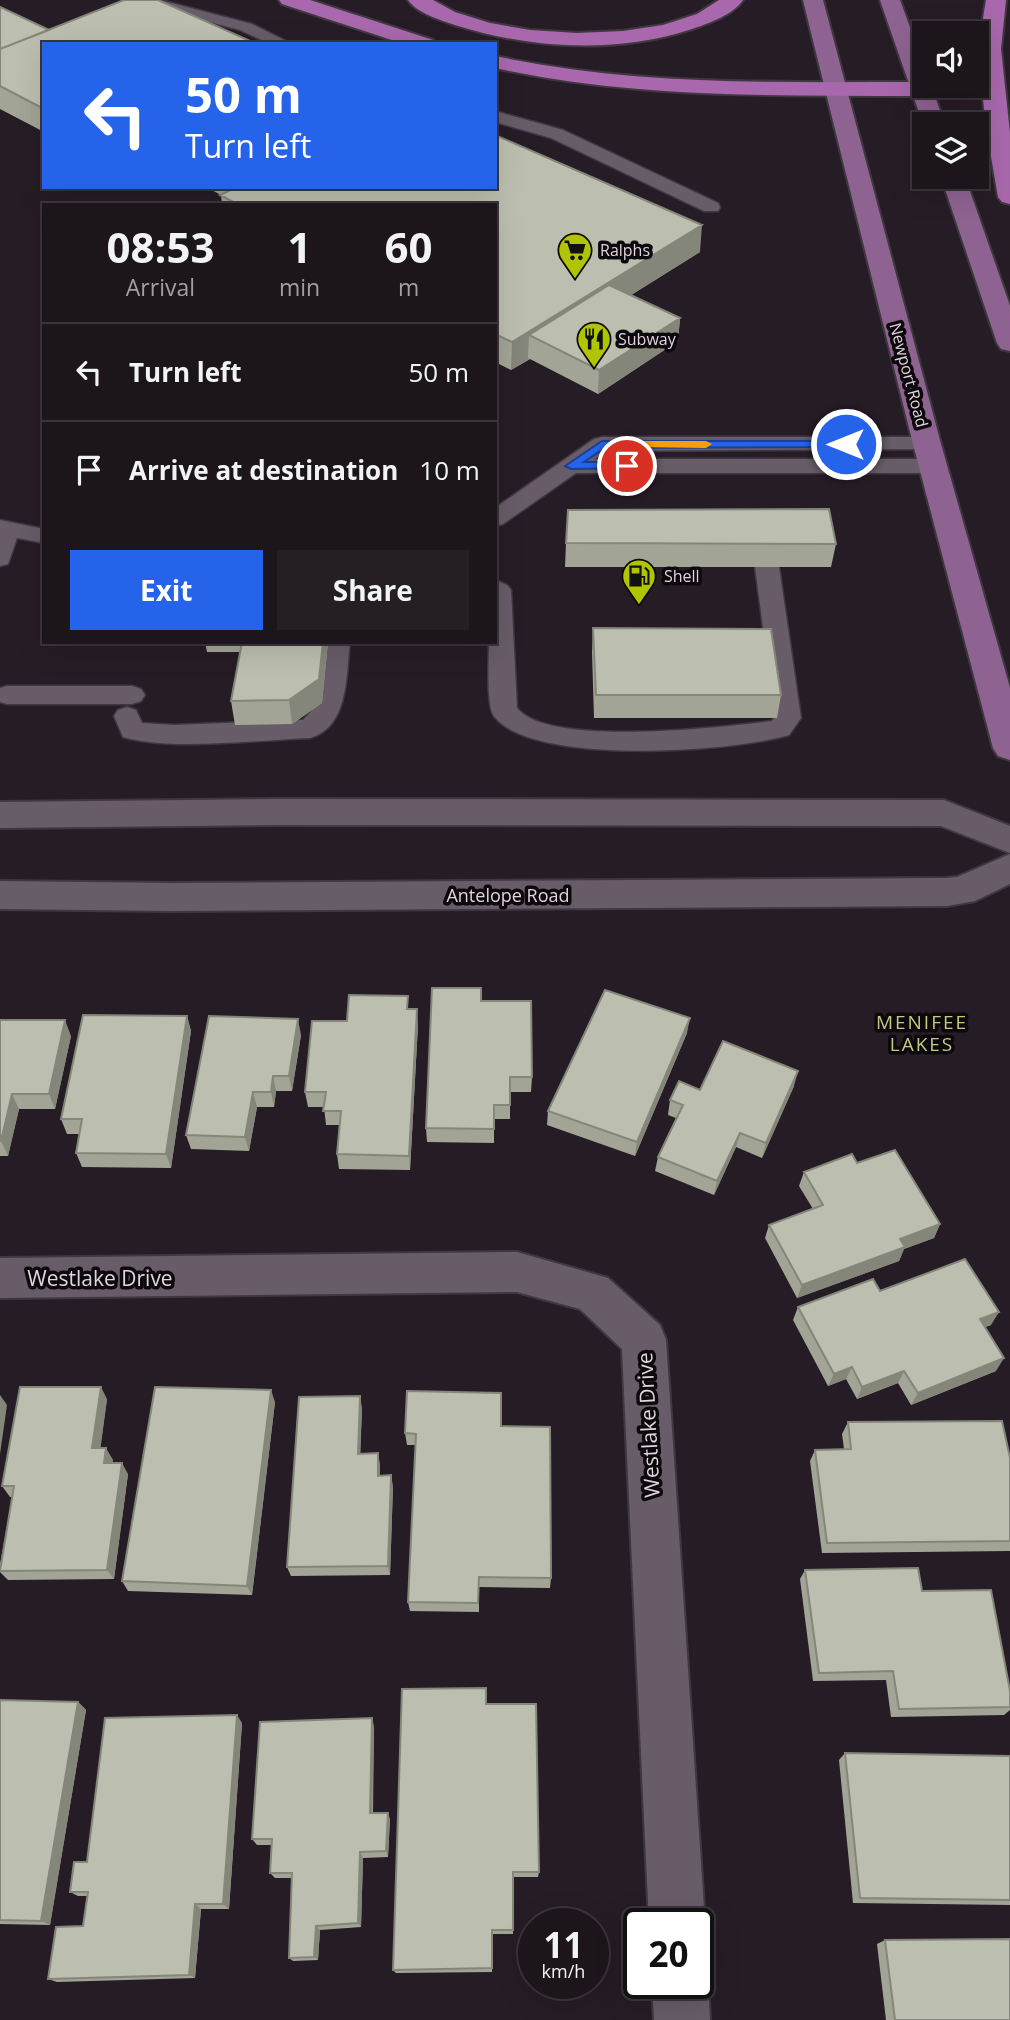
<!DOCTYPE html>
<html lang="en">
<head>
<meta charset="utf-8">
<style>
  body { margin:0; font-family:"Open Sans",sans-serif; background:#251e25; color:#f1f3f6; height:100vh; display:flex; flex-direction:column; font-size:26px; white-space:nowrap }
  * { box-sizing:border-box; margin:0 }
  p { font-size:23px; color:#a09fa3 }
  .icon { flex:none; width:38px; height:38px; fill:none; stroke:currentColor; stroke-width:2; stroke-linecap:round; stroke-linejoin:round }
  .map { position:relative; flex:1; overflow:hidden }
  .panel { position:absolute; left:42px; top:203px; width:455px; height:441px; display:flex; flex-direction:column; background:#1c151c; border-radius:0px; box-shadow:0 7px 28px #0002,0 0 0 2px #3a343b }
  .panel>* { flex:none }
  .hud { position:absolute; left:42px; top:42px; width:455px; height:147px; border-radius:0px; box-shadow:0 7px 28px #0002,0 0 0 2px #3a343b; background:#2563eb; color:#fff; overflow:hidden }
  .controls { position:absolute; left:912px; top:21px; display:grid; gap:14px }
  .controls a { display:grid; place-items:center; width:77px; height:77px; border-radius:0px; background:#1c151c; box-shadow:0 7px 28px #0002,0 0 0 2px #3a343b; font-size:35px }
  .speed { position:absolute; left:518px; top:1908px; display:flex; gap:14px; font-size:35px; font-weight:700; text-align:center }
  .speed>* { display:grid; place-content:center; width:91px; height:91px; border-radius:50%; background:#1c151c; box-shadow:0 7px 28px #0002,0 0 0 2px #3a343b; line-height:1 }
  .speed small { font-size:18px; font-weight:400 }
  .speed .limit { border:4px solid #111; border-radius:10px; background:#fff; color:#111 }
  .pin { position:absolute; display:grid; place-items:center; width:60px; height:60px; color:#fff; margin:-30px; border:4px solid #fff; border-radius:50%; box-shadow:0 2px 7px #0007 }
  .me { position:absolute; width:77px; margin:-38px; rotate:270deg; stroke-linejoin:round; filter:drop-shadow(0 0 5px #0008) }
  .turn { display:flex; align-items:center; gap:24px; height:147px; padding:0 28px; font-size:32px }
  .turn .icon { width:91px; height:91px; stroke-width:2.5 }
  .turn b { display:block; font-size:49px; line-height:60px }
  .eta { display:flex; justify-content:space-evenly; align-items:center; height:119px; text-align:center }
  .eta b { font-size:42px; font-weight:700; line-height:49px }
  .action { display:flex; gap:14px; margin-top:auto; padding:14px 28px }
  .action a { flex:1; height:80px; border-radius:0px; background:#2563eb; color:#fff; font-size:28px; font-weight:700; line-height:80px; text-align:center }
  .action a+a { background:#251e25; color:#f1f3f6 }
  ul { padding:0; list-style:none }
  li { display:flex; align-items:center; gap:21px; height:98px; padding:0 28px; border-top:2px solid #3a343b }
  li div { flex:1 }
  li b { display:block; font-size:26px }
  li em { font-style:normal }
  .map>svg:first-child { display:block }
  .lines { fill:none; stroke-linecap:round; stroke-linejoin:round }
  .service-casing { stroke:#403840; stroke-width:3 }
  .minor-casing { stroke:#403840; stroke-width:4 }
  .secondary-casing { stroke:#403840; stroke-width:4 }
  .primary-casing { stroke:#403840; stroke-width:4 }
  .motorway-casing { stroke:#403840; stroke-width:4 }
  .service { fill:#675c67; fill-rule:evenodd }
  .minor { fill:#675c67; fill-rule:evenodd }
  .secondary { fill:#675c67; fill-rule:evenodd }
  .primary { fill:#8f6391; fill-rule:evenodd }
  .motorway { fill:#a968ad; fill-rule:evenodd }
  .wall { fill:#a2a496 }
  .shaded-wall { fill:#84867a }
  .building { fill:#bcbfaf; stroke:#84867a; stroke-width:2 }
  .route { fill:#2563eb; stroke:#184099; stroke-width:2 }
  .slow { fill:#f59e0b }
  .labels { text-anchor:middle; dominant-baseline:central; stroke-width:7; stroke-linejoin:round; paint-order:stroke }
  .far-poi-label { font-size:16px; fill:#ddd6dd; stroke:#0c080c; text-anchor:start }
  .far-street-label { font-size:16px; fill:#ddd6dd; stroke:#0c080c }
  .street-label { font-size:18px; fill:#ddd6dd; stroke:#0c080c }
  .neighbourhood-label { font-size:19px; letter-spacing:2px; fill:#becc80; stroke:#0c080c }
  .near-street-label { font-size:21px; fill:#ddd6dd; stroke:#0c080c }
</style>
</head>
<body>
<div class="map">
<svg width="1010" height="2020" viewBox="0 0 1010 2020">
  <rect width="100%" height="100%" fill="#261c26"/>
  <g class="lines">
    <g class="service-casing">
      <path id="service" d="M134 0H160L252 24 292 44H270L240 30 136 3Z
        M495 111 563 130 718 203 720 207 718 211H704L551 138 495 122Z
        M602 437H927L935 439 938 444 935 449 607 451 595 459H933L941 461 944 466 941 471 933 473H576L503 524 495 526V508L594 439Z
        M0 520 44 529V543L17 538 8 564 0 566Z
        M767 559 775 562 779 567 801 718 789 735C733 752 531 766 494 716 486 705 489 658 489 642H495V580L507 585 511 590 517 708C548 748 723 727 772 721L775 717 755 567 759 562Z
        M326 642H350C346 675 349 727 310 738 259 740 170 751 123 737L114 716 118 710 127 707 136 710 142 723 174 725 303 720 317 705Z
        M7 686H132L141 689 145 695 141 701 132 704H7L0 702V688Z"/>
    </g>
    <g class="minor-casing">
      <path id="minor" d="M517 1252 608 1278 660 1325 666 1340 705 1923 698 1938V1923H649L622 1349 580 1309 517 1292 0 1298V1258Z
        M698 1962 708 1983 710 2020H654L652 1983H698Z"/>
    </g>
    <g class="secondary-casing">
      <path id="secondary" d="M274 799 944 800 1010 826V853L941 826 274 825 0 828V802Z
        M1010 854V884L975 901 947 906 171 911 0 909V881L171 883 947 878 957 877Z"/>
    </g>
    <g class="primary-casing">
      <path id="primary" d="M803 0H823L941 444 1010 688V760L998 756 993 748 913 444Z
        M880 0H900L924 66V86H931L945 124H923Z
        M941 177H965L1010 306V351L1001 349 997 343Z"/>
    </g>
    <g class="motorway-casing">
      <path id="motorway" d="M279 0H310L433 40 436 44H404L282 4Z
        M408 0H433L455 12 490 23 530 30 577 33 623 31 663 25 697 14 719 0H743C733 15 709 23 692 29 616 54 531 49 455 25 440 20 417 13 408 0Z
        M986 0H1006L1001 49 1010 133V204L1002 202 998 197C987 131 973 67 986 0Z
        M495 56C636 86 777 82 920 82L931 89 928 94 920 96C777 95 636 99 495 68Z"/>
    </g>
    <use href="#service" class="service"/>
    <use href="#minor" class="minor"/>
    <use href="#secondary" class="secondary"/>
    <use href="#primary" class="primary"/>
    <use href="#motorway" class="motorway"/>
  </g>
  <path class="wall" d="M0 7 44 44V132L0 109Z
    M206 187H495L700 252 631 295 680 318 678 341 598 394 530 359 511 370 495 362V205H222L221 195Z
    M566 543 836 544 831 567H565Z
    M593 628 781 695 777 718H594L592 652Z
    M205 642H328L322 703 292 724 235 725 231 701 240 652H207Z
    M481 1001 532 1077 531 1092H510V1119H494V1143L427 1142 426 1128Z
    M409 1009 418 1025 410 1170 339 1169 337 1154 339 1125H326L324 1107H308L305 1092 347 1021Z
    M187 1016 191 1031 171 1168 82 1167 76 1153 80 1134H67L61 1119Z
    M0 1020 71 1036 55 1109H19L8 1156H0Z
    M687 1033 635 1156 547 1125 548 1111Z
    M301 1035 292 1091H276L274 1107H257L249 1151 191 1149 186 1135Z
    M794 1086 762 1158 736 1147 714 1195 655 1171 658 1157 676 1118 668 1115 670 1100 700 1090Z
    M857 1163 940 1224 934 1238 904 1249 899 1261 797 1298 765 1238 769 1225 813 1209 799 1186 804 1172Z
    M880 1291 991 1325 985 1327 996 1371 911 1405 898 1383 857 1399 846 1379 828 1386 793 1320 798 1307Z
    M107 1399 100 1448 113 1460 112 1463 128 1474 114 1579 8 1580 0 1572V1565L12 1497H10L2 1486Z
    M275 1402 252 1595 128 1591 122 1581Z
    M362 1408 360 1454 380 1464V1476L393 1486 390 1575 291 1576 287 1567Z
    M848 1422 1010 1458V1551L822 1553 810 1461 815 1450 844 1449 842 1434Z
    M501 1426 551 1578 550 1588 479 1587V1612L410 1611 408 1602 416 1445H407L405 1433Z
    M805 1570 922 1591 1010 1691V1710L1004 1715 891 1717 886 1680 813 1681 800 1579Z
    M0 1700 78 1702 86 1710 50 1925 0 1924Z
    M486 1704 539 1872 538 1877H513V1934H493L492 1972 396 1973 393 1970Z
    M242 1723 229 1909H201L195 1978 57 1982 48 1979 83 1926 87 1896H78L70 1892 87 1862Z
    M374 1726 373 1813 390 1819 388 1857 363 1858 361 1927 320 1930 318 1960 293 1961 289 1958 292 1878H275L270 1873 271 1845H257L252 1839Z
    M845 1753 1010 1756V1905L853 1903 839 1760Z
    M885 1940 1010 2020H886L877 1944Z"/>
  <path class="shaded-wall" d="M702 225 700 252 550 346 529 335 528 358 530 359 511 370 512 342Z
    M680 318 678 341 598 394 599 370Z
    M323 642H328L322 703 292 724 289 700Z
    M417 1009 418 1025 410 1170 409 1156Z
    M187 1016 191 1031 171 1168 166 1154Z
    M690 1018 687 1033 635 1156 637 1142Z
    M298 1019 301 1035 292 1091 289 1076Z
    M65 1020 71 1036 55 1109 49 1094Z
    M798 1071 794 1086 762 1158 766 1143Z
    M273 1076 276 1091 274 1107 271 1092Z
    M253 1092 257 1107 249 1151 245 1137Z
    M12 1094 19 1109 8 1156 1 1141Z
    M740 1133 736 1147 714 1195 717 1181Z
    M940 1224 934 1238 904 1249 899 1261 797 1298 802 1285 900 1239Z
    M999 1312 991 1325 973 1332 980 1319Z
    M1004 1358 996 1371 911 1405 918 1393Z
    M852 1367 846 1379 828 1386 834 1374Z
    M904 1371 898 1383 857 1399 862 1387Z
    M101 1387 107 1399 99 1460 92 1448Z
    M271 1390 275 1402 252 1595 247 1586Z
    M0 1395 7 1405 0 1454Z
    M360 1396 362 1408 360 1465 358 1454Z
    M106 1448 113 1460 111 1474 104 1463Z
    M378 1453 380 1464V1487L378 1476Z
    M122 1463 128 1474 114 1579 107 1570Z
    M391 1475 393 1486 390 1575 388 1566Z
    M78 1702 86 1710 50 1925 41 1921Z
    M237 1715 242 1723 229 1909 223 1904Z
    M372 1718 374 1726 372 1819 370 1813Z
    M388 1813 390 1819 388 1857 386 1851Z
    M360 1852 363 1858 361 1927 358 1923Z
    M195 1904 201 1909 195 1978 189 1975Z
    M316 1926 320 1930 318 1960 314 1957Z"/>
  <path class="building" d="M124 0H158L257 44H44V109L0 86V49Z
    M0 7 49 30 0 49Z
    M495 135 702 225 512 342 495 334V205H239L220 195 237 187H495Z
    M609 285 680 318 599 370 529 335Z
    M829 509 836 544 566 543 568 510Z
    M593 628 771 629 781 695H596Z
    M242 642H323L319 679 289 700 231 701Z
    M432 988H481V1001H531L532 1077H510V1105H494V1129L426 1128Z
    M605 990 690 1018 637 1142 548 1111Z
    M349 995 408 996 407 1009H417L409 1156 337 1154 341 1111H323L326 1092H305L312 1021H347Z
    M83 1015 187 1016 166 1154 76 1153 82 1119H61Z
    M209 1016 298 1019 289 1076H273L271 1092H253L245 1137 186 1135Z
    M0 1020H65L49 1094H12L1 1141H0Z
    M723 1041 798 1071 766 1143 740 1133 717 1181 658 1157 683 1105 670 1100 679 1081 700 1090Z
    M895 1150 940 1224 900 1239 905 1247 802 1285 769 1225 823 1205 804 1172 852 1154 857 1163Z
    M965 1259 999 1312 980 1319 1004 1358 918 1393 904 1371 862 1387 852 1367 834 1374 798 1307 873 1279 880 1291Z
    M20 1387H101L92 1448H106L104 1463H122L107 1570 0 1571 14 1486H2Z
    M155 1387 271 1390 247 1586 122 1581Z
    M407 1391 501 1393V1426L550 1427 551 1578 479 1577 478 1603 408 1602 416 1434 405 1433Z
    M360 1396 358 1454 378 1453V1476L391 1475 388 1566 287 1567 299 1397Z
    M1002 1421 1010 1458V1541L827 1543 815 1450 851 1449 848 1422Z
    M918 1568 922 1591 991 1590 1010 1691V1707L899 1709 893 1671 819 1673 805 1570Z
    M486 1688V1704H536L539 1872H513V1930H492V1968L393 1970 402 1689Z
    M0 1700 78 1702 41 1921 0 1920Z
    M237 1715 223 1904H195L189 1975 48 1979 56 1927 83 1926 88 1892H70L74 1862H87L105 1718Z
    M372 1718 370 1813H388L386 1851 360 1852 358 1923 316 1926 314 1957 289 1958 292 1873H270L272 1839H252L260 1722Z
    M845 1753 1010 1756V1900L860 1898Z
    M1010 1939V2020H895L885 1940Z"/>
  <path class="route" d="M846 441 850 442V447L605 448 584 462H627L631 463V468L571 469 565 466 602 441Z"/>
  <path class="slow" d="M638 441H706L712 444 706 448 634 447V442Z"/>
  <defs>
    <g id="supermarket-pin" transform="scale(1.75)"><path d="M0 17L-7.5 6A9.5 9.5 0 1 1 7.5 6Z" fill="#b0c500" stroke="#0c080c"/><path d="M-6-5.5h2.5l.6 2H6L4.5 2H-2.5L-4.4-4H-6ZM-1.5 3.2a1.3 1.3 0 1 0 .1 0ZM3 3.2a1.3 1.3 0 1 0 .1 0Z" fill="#111"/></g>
    <g id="restaurant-pin" transform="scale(1.75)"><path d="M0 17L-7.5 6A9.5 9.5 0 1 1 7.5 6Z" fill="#b0c500" stroke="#0c080c"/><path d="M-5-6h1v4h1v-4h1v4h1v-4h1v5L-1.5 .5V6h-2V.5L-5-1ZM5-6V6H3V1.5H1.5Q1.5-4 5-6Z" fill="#111"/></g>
    <g id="fuel-pin" transform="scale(1.75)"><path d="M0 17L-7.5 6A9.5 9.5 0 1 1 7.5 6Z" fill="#b0c500" stroke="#0c080c"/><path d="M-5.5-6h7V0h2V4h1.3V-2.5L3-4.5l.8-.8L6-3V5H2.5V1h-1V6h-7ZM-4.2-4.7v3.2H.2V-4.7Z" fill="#111"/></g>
  </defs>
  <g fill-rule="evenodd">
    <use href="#supermarket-pin" x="575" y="250"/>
    <use href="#restaurant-pin" x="594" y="339"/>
    <use href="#fuel-pin" x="639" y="576"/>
  </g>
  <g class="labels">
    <g class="far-poi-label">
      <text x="600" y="250">Ralphs</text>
      <text x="618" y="339">Subway</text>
      <text x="664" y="576">Shell</text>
    </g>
    <g class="far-street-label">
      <text transform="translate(909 375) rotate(75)">Newport Road</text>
    </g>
    <g class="street-label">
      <text x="508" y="895">Antelope Road</text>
    </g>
    <g class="neighbourhood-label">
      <text x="922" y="1022">MENIFEE<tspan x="922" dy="22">LAKES</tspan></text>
    </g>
    <g class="near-street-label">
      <text x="100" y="1278">Westlake Drive</text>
      <text transform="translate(648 1425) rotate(-93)">Westlake Drive</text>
    </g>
  </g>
</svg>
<div class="controls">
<a><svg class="icon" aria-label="sound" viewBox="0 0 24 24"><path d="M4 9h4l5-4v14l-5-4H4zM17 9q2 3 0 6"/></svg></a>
<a><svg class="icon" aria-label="layers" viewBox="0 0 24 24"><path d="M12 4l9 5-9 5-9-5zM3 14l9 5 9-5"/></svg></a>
</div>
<div class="speed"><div>11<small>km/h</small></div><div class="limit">20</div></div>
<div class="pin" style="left:627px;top:466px;background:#d93025"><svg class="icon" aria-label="arrive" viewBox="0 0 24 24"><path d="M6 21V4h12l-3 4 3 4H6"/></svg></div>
<svg class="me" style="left:846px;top:444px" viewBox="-20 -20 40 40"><circle r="17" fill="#2563eb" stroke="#fff" stroke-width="3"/><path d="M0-11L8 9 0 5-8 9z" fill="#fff"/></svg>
<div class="hud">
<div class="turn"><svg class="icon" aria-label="left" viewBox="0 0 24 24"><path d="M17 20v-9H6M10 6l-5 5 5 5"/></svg><div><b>50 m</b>Turn left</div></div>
</div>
<section class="panel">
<div class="eta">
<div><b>08:53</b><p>Arrival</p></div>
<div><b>1</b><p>min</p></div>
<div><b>60</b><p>m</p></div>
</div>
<ul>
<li><svg class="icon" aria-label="left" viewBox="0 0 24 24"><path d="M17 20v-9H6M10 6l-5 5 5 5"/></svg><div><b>Turn left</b></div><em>50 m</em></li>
<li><svg class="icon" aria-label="arrive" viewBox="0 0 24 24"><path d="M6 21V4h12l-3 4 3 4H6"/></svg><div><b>Arrive at destination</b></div><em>10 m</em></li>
</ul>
<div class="action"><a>Exit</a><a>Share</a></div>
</section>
</div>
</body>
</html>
